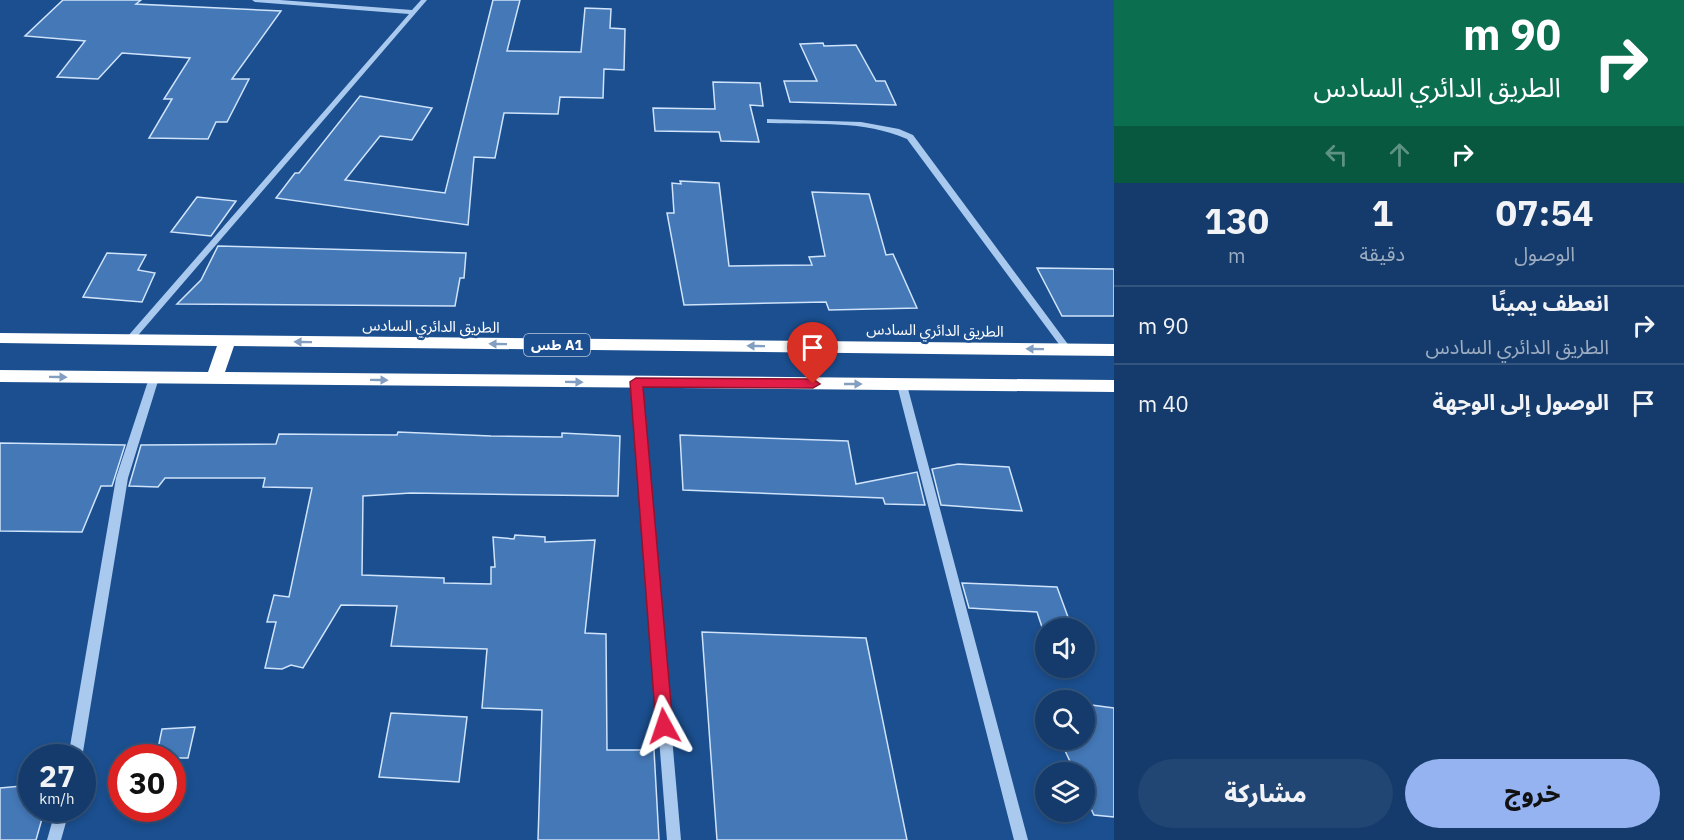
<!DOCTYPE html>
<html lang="ar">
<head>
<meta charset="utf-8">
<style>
  body { margin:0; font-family:"IBM Plex Sans","Noto Sans Arabic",sans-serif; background:#214673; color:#f1f3f6; direction:rtl; height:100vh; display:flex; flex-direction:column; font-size:22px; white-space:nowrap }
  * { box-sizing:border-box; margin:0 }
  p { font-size:20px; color:#9dadc1 }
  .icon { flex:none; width:33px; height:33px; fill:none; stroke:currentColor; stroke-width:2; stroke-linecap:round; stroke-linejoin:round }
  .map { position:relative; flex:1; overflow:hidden; direction:ltr }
  .drawer { display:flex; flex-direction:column; background:#143b6b; width:570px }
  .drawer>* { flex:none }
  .top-card { background:#0b6e4f; color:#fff; overflow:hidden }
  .fabs { position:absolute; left:1035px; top:618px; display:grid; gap:12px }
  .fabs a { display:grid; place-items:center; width:60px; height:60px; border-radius:50%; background:#143b6b; box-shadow:0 3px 9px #0003,0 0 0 2px #33557e; font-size:30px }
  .speed { position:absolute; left:18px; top:744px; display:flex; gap:12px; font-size:30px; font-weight:700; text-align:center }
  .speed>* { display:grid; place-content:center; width:78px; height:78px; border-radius:50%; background:#143b6b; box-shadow:0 3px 9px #0003,0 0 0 2px #33557e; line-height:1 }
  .speed small { font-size:15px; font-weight:400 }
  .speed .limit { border:9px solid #d22; background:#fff; color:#111 }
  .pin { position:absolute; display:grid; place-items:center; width:51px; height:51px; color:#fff; margin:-62px -26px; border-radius:50% 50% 50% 0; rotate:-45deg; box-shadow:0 0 6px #0007 }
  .pin .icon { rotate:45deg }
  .me { position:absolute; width:66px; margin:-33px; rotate:355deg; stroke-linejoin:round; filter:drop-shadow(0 0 4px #0008) }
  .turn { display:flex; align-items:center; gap:21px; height:126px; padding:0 24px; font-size:27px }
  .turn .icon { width:78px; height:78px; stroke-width:2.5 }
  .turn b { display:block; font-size:42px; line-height:51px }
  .lanes { display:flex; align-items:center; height:57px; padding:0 24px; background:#0003; justify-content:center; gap:30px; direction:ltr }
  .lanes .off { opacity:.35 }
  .eta { display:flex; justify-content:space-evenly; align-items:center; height:102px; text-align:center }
  .eta b { font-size:36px; font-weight:800; line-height:42px }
  .cta { display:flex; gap:12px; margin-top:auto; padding:12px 24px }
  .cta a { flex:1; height:69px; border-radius:36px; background:#95b2f1; color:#111; font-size:24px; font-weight:800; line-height:69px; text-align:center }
  .cta a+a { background:#214673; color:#f1f3f6 }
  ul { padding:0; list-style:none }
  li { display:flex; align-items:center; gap:18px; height:78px; padding:0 24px; border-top:2px solid #33557e }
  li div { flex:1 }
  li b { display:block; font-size:22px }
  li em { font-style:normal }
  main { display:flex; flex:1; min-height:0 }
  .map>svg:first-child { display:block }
  .building { fill:#4478b7; stroke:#cfe3fa; stroke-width:1.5 }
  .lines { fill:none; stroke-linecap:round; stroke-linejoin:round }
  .minor { fill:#a9c9ee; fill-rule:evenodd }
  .highway { fill:#fff; fill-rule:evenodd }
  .oneway { fill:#829ec1 }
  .route { fill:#e11d48; stroke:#92132f; stroke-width:1.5 }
  .labels { text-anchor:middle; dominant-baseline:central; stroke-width:5; stroke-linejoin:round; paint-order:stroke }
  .shield { fill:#1b4f8f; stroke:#bbcadd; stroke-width:1.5 }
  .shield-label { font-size:14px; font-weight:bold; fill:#fff }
  .street-label { font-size:15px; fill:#fff; stroke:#1b4f8f }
</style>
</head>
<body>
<main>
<section class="drawer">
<div class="top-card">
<div class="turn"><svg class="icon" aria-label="right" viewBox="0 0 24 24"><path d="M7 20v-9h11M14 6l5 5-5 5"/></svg><div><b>90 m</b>الطريق الدائري السادس</div></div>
<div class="lanes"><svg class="icon off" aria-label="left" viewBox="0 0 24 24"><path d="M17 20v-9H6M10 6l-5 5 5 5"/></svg><svg class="icon off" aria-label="ahead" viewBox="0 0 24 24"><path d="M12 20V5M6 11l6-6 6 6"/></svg><svg class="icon" aria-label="right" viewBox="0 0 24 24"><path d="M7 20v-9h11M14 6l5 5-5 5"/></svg></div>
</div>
<div class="eta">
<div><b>07:54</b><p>الوصول</p></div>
<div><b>1</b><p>دقيقة</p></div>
<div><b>130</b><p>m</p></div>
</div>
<ul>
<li><svg class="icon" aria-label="right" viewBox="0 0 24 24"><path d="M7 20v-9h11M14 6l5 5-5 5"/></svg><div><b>انعطف يمينًا</b><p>الطريق الدائري السادس</p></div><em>90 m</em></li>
<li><svg class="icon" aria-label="arrive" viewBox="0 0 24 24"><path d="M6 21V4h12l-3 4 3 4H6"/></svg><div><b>الوصول إلى الوجهة</b></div><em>40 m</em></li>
</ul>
<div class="cta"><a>خروج</a><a>مشاركة</a></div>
</section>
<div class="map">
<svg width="1114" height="840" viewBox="0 0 1114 840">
  <rect width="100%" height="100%" fill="#1b4f8f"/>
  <path class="building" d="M63 0H141L136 4 281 11 232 79H249L227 122H216L208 139 149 138 172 99H164L190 58 122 53 98 79 57 77 85 41 25 36Z
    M493 0H520L507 51 581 52 585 8 611 9 610 28 625 29 624 70 604 69 603 98 560 97 558 114 504 113 495 158 474 157 468 225 276 198 295 173H299L360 96 432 108 412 140 380 136 345 180 445 193Z
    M823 43 824 46 856 45 876 81H885L896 105 790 102 784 81H817L800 44Z
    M713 82 760 83 763 106 750 105 759 142 721 141 719 132 655 131 653 108 715 109Z
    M680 181 719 183 729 266 812 265 809 257 825 256 812 192 869 194 886 255 893 254 917 308 829 310 826 302 684 305 667 213H674L672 183 681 184Z
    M197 197 236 201 211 236 171 232Z
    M218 246 466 253 464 278H460L455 306 177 304 201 280Z
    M107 253 146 255 138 270 155 273 142 302 83 297Z
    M1037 268 1114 269V316H1062Z
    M398 432 491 436 562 437V433L620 436 618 496 411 493 363 496 362 575 444 578V583L491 584V567H495L493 537 514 539 515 535 545 537V542L595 540 585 633 606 634 607 750H654L659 840H538L542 710 482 708 487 649 391 646 397 606 341 605 303 668 291 665 282 669 265 668 276 622H267L274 595 289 597 312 488 263 487 265 478H165L158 487 129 486 141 445 276 444 279 434 397 435Z
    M680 435 848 441 856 484 917 472 925 505 885 504 883 498 683 490Z
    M0 443 125 445 112 486H101L82 532 0 531Z
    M958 464 1009 467 1022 511 941 505 932 469Z
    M962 583 1057 587 1072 628 1042 627 1037 612 969 608Z
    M702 632 866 638 907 840H717Z
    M1084 704 1114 708V817L1094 815 1084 794V772H1075L1060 740H1084Z
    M391 713 467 717 459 782 379 777Z
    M195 727 188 758H156L162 729Z
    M32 785V808H45L36 840H0V788Z"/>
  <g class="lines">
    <path class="minor" d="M252 0H280L412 10 421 0H427L134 340H128L126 338 128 336 409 14 255 2Z
      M767 119 861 122 899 129 913 135 1070 347 1072 349 1070 351H1064L907 139C864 120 816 125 770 123H767Z
      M154 375 159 378 128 478 82 758H68L116 478 149 378Z
      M636 378 641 382 681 840H667L631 382Z
      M902 381 907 385 1028 840H1014L897 385Z
      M56 808H70L61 840H47Z"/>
    <path class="highway" d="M0 333 1114 344V356L234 346 225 372 1114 380V392L0 382V370L208 372 217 346 0 343Z"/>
  </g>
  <defs><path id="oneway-solid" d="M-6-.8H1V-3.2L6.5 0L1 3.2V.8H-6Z" transform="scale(1.5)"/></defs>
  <g class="oneway">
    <use href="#oneway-solid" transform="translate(303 342) rotate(-179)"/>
    <use href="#oneway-solid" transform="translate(498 344) rotate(-179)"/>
    <use href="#oneway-solid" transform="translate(756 346) rotate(-179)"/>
    <use href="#oneway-solid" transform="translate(1035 349) rotate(-179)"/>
    <use href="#oneway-solid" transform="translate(58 377) rotate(1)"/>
    <use href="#oneway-solid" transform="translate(379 380) rotate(1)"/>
    <use href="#oneway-solid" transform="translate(574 382) rotate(1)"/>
    <use href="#oneway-solid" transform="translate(853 384)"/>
  </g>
  <path class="route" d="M636 378 813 379 820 384 813 388 643 387 673 726 671 731 664 734 658 731 656 726 630 382Z"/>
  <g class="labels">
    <rect class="shield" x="524" y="334" width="66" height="22" rx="4.5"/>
    <g class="shield-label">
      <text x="557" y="345">طس A1</text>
    </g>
    <g class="street-label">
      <text transform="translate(431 326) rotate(1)">الطريق الدائري السادس</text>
      <text transform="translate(935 330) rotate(1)">الطريق الدائري السادس</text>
    </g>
  </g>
</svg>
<div class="fabs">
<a><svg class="icon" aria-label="sound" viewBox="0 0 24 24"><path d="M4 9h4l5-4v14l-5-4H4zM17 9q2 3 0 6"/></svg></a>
<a><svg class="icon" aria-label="search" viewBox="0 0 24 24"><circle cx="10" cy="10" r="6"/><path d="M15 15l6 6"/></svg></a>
<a><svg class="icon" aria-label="layers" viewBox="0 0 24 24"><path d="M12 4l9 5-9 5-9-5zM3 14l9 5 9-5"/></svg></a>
</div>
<div class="speed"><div>27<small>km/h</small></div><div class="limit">30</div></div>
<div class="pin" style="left:813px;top:384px;background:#d93025"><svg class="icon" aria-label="arrive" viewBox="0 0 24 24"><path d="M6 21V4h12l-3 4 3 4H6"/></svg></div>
<svg class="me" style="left:664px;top:726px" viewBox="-20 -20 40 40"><path d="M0-17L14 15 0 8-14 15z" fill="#e11d48" stroke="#fff" stroke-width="4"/></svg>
</div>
</main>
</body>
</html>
